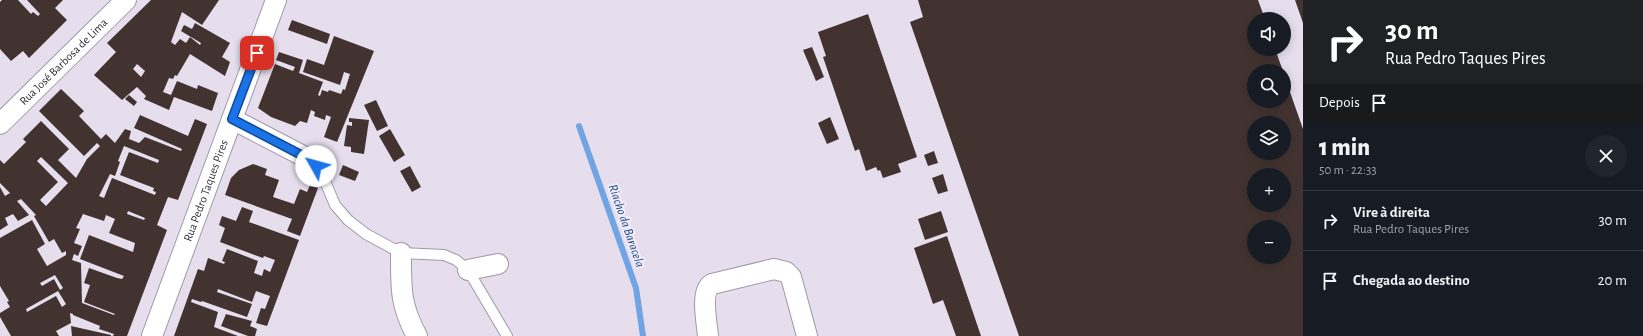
<!DOCTYPE html>
<html lang="pt">
<head>
<meta charset="utf-8">
<style>
  body { margin:0; font-family:"Alegreya Sans",sans-serif; background:#20242c; color:#f1f3f6; height:100vh; display:flex; flex-direction:column; font-size:15px; white-space:nowrap }
  * { box-sizing:border-box; margin:0 }
  p { font-size:13px; color:#9ea1a6 }
  .icon { flex:none; width:22px; height:22px; fill:none; stroke:currentColor; stroke-width:2; stroke-linecap:round; stroke-linejoin:round }
  .map { position:relative; flex:1; overflow:hidden }
  .panel { display:flex; flex-direction:column; background:#171b24; width:340px }
  .panel>* { flex:none }
  .hud { background:#202124; color:#fff; overflow:hidden }
  .controls { position:absolute; left:1247px; top:12px; display:grid; gap:8px }
  .controls a { display:grid; place-items:center; width:44px; height:44px; border-radius:50%; background:#171b24; box-shadow:0 2px 10px #0003; font-size:20px }
  .pin { position:absolute; display:grid; place-items:center; width:34px; height:34px; color:#fff; margin:-17px; border-radius:8px; box-shadow:0 2px 6px #0006 }
  .me { position:absolute; width:44px; margin:-22px; rotate:308deg; stroke-linejoin:round; filter:drop-shadow(0 0 3px #0008) }
  .turn { display:flex; align-items:center; gap:14px; height:84px; padding:0 16px; font-size:18px }
  .turn .icon { width:52px; height:52px; stroke-width:2.5 }
  .turn b { display:block; font-size:28px; line-height:34px }
  .then { display:flex; align-items:center; height:38px; padding:0 16px; background:#0003; gap:8px; font-size:15px }
  .round { display:grid; place-items:center; flex:none; width:42px; height:42px; border-radius:21px; background:#20242c }
  .headline { display:flex; align-items:center; justify-content:space-between; height:68px; padding:0 16px }
  h1 { font-size:24px; font-weight:800; line-height:30px }
  ul { padding:0; list-style:none }
  li { display:flex; align-items:center; gap:12px; height:60px; padding:0 16px; border-top:1px solid #363941 }
  li div { flex:1 }
  li b { display:block; font-size:15px }
  li em { font-style:normal }
  main { display:flex; flex:1; min-height:0 }
  .map>svg:first-child { display:block }
  .lines { fill:none; stroke-linecap:round; stroke-linejoin:round }
  .stream { stroke:#70a4e3; stroke-width:6 }
  .building { fill:#423330; fill-rule:evenodd }
  .lane-casing { stroke:#a199a7; stroke-width:12 }
  .street-casing { stroke:#a199a7; stroke-width:22 }
  .lane { stroke:#fff; stroke-width:10 }
  .street { stroke:#fff; stroke-width:20 }
  .route-casing { stroke:#114b97; stroke-width:10 }
  .route { stroke:#1a73e8; stroke-width:7 }
  .labels { text-anchor:middle; dominant-baseline:central; stroke-width:4; stroke-linejoin:round; paint-order:stroke }
  .street-label { font-size:12px; fill:#322f35; stroke:#f3ebfa }
  .water-label { font-size:13px; font-style:italic; fill:#134981; stroke:#f3ebfa }
</style>
</head>
<body>
<main>
<div class="map">
<svg width="1303" height="336" viewBox="0 0 1303 336">
  <rect width="100%" height="100%" fill="#e6deed"/>
  <g class="lines">
    <path class="stream" d="M579 126 636 288 643 336"/>
  </g>
  <path class="building" d="M2 0H18L31 14 33 12 38 16 40 14 27 0H63L55 8 67 20 29 58 23 51 11 61 0 49V2Z
    M151 0H219L202 25 182 12 171 42 175 45 180 39 186 43 190 37 200 45 201 43 181 31 184 25 192 29 195 23 230 43 222 57 230 62 225 76 190 54 177 76 175 75 173 79 169 78 163 92 171 95 177 81 197 89 198 85 218 93 212 111 174 97 169 110 144 99 146 96 137 87 122 100 94 75 116 52 107 43ZM137 64 145 71 141 77 133 69Z
    M918 0H1258L1265 19H1254V49H1275L1283 71H1254V101H1284V75L1303 129V336H1019L910 22 923 17ZM1254 123H1284V153H1254ZM1254 175H1284V205H1254ZM1254 227H1284V257H1254Z
    M1295 0H1303V23Z
    M868 14 917 157 898 164 901 172 883 178 880 170 878 171 876 167 866 171 859 149 855 151 823 57 826 56 818 32Z
    M292 20 330 34 327 44 288 30Z
    M334 36 374 51 337 142 324 137 331 117 326 115 325 120 314 116 315 112 311 110 307 123 300 121 295 126 271 117 258 108 275 64 293 71 295 67 276 60 279 52 303 60 299 73 323 82 318 95 320 96 322 90 328 92 329 90 341 94 343 89 345 90 350 74 344 72 340 85 303 72 307 59 324 65Z
    M812 47 824 77 816 81 803 50Z
    M61 89 84 111 79 116 101 139 106 134 115 143 125 129 131 131 129 139 139 143 145 137 181 151 182 149 134 128 140 115 188 136 195 119 207 124 178 200 168 197 157 225 167 230 127 336H113L114 334 99 329 100 326 73 315V314L70 313 71 323 56 331 59 336H11L0 317V313L10 307 7 302 9 301 0 286V238L32 220 45 244 37 249 47 266 66 255V251L62 253 54 239 49 242 34 216 36 215 21 199 17 201 29 215 18 221 13 214 5 218 8 225 0 230V187L5 196 10 193 0 183V160L4 164 26 142 23 139 41 121 69 149 58 160 76 178 87 159 100 146 97 143 84 156 39 111ZM124 146 159 160 158 163 129 152 120 175 154 188 153 191 156 192 155 195 112 178 104 198 99 196 110 174 115 176 120 162 118 161ZM41 157 68 183 46 206 40 200 58 182 37 161ZM128 211 145 218 144 220 127 214ZM83 214 104 221 106 215 115 219 109 233 135 243 133 252 89 235 80 259 124 276 122 279 117 278 89 268 84 283 90 285 84 302 115 314 114 315 82 303 81 263 72 260 74 254 78 256 82 246 74 243 80 229 76 228ZM55 275 63 288 60 290 54 279 42 286 40 283ZM58 291 66 304 62 307 56 296 27 312 26 309Z
    M129 95 137 102 134 106 125 99Z
    M376 100 388 126 377 131 364 105Z
    M830 117 839 139 827 144 818 123Z
    M349 118 369 120 364 154 351 152V147L344 146 347 125 352 126V122H349Z
    M390 129 405 155 394 162 379 136Z
    M934 151 938 163 928 166 924 155Z
    M253 164 267 169 265 175 279 180 273 197 294 204 300 189 307 192 310 185 318 188 300 236 287 231 292 219 225 195 231 178 239 170Z
    M343 165 359 172 355 181 339 175Z
    M410 166 421 187 412 192 400 171Z
    M943 174 948 191 938 194 932 178Z
    M242 207 253 211 249 222 299 240 267 326 256 323 261 308 265 309 270 296 256 291 252 302 218 289 217 292 252 304 247 317 202 301 201 302 192 299 191 302 218 312 214 327 238 336H174L198 269 204 271 208 258 224 264 225 262 222 261 227 249 258 261 254 273 262 276 264 269 270 272 275 260 264 256 263 258 220 242 225 228 219 225 222 216 236 221Z
    M941 211 948 232 925 240 918 219Z
    M947 236 981 336H956L943 300 933 304 914 248Z
    M226 314 252 321 250 326 257 329 255 336H248L221 326Z
    M71 326 111 335V336H72Z"/>
  <g class="lines">
    <g class="lane-casing">
      <path id="lane" d="M322 174 335 205 348 220 366 234 401 253 444 255 456 260 468 270 507 336"/>
    </g>
    <g class="street-casing">
      <g id="street">
        <path d="M232 119 309 159 322 174"/>
        <path id="s1" d="M0 124 126 0"/>
        <path d="M401 253C401 288 400 305 417 336"/>
        <path d="M468 270 498 264"/>
        <path id="s2" d="M152 336 276 0"/>
        <path d="M708 336C707 323 700 291 712 284L774 269 786 272 791 277 807 336"/>
      </g>
    </g>
    <use href="#lane" class="lane"/>
    <use href="#street" class="street"/>
  </g>
  <g class="lines">
    <g class="route-casing">
      <path id="route" d="M257 53 232 119 309 159 316 166"/>
    </g>
    <use href="#route" class="route"/>
  </g>
  <g class="labels">
    <g class="street-label">
      <text stroke="none"><textPath href="#s1" startOffset="89">Rua José Barbosa de Lima</textPath></text>
      <text stroke="none"><textPath href="#s2" startOffset="155">Rua Pedro Taques Pires</textPath></text>
    </g>
    <g class="water-label">
      <text transform="translate(626 226) rotate(71)">Riacho da Baracela</text>
    </g>
  </g>
</svg>
<div class="controls">
<a><svg class="icon" aria-label="sound" viewBox="0 0 24 24"><path d="M4 9h4l5-4v14l-5-4H4zM17 9q2 3 0 6"/></svg></a>
<a><svg class="icon" aria-label="search" viewBox="0 0 24 24"><circle cx="10" cy="10" r="6"/><path d="M15 15l6 6"/></svg></a>
<a><svg class="icon" aria-label="layers" viewBox="0 0 24 24"><path d="M12 4l9 5-9 5-9-5zM3 14l9 5 9-5"/></svg></a>
<a>+</a>
<a>−</a>
</div>
<div class="pin" style="left:257px;top:53px;background:#d93025"><svg class="icon" aria-label="arrive" viewBox="0 0 24 24"><path d="M6 21V4h12l-3 4 3 4H6"/></svg></div>
<svg class="me" style="left:316px;top:166px" viewBox="-20 -20 40 40"><circle r="19" fill="#fff"/><path d="M0-13L10 11 0 6-10 11z" fill="#1a73e8"/></svg>
</div>
<section class="panel">
<div class="hud">
<div class="turn"><svg class="icon" aria-label="right" viewBox="0 0 24 24"><path d="M7 20v-9h11M14 6l5 5-5 5"/></svg><div><b>30 m</b>Rua Pedro Taques Pires</div></div>
<div class="then">Depois<svg class="icon" aria-label="arrive" viewBox="0 0 24 24"><path d="M6 21V4h12l-3 4 3 4H6"/></svg></div>
</div>
<div class="headline"><div><h1>1 min</h1><p>50 m · 22:33</p></div><a class="round"><svg class="icon" aria-label="close" viewBox="0 0 24 24"><path d="M6 6l12 12M18 6L6 18"/></svg></a></div>
<ul>
<li><svg class="icon" aria-label="right" viewBox="0 0 24 24"><path d="M7 20v-9h11M14 6l5 5-5 5"/></svg><div><b>Vire à direita</b><p>Rua Pedro Taques Pires</p></div><em>30 m</em></li>
<li><svg class="icon" aria-label="arrive" viewBox="0 0 24 24"><path d="M6 21V4h12l-3 4 3 4H6"/></svg><div><b>Chegada ao destino</b></div><em>20 m</em></li>
</ul>
</section>
</main>
</body>
</html>
